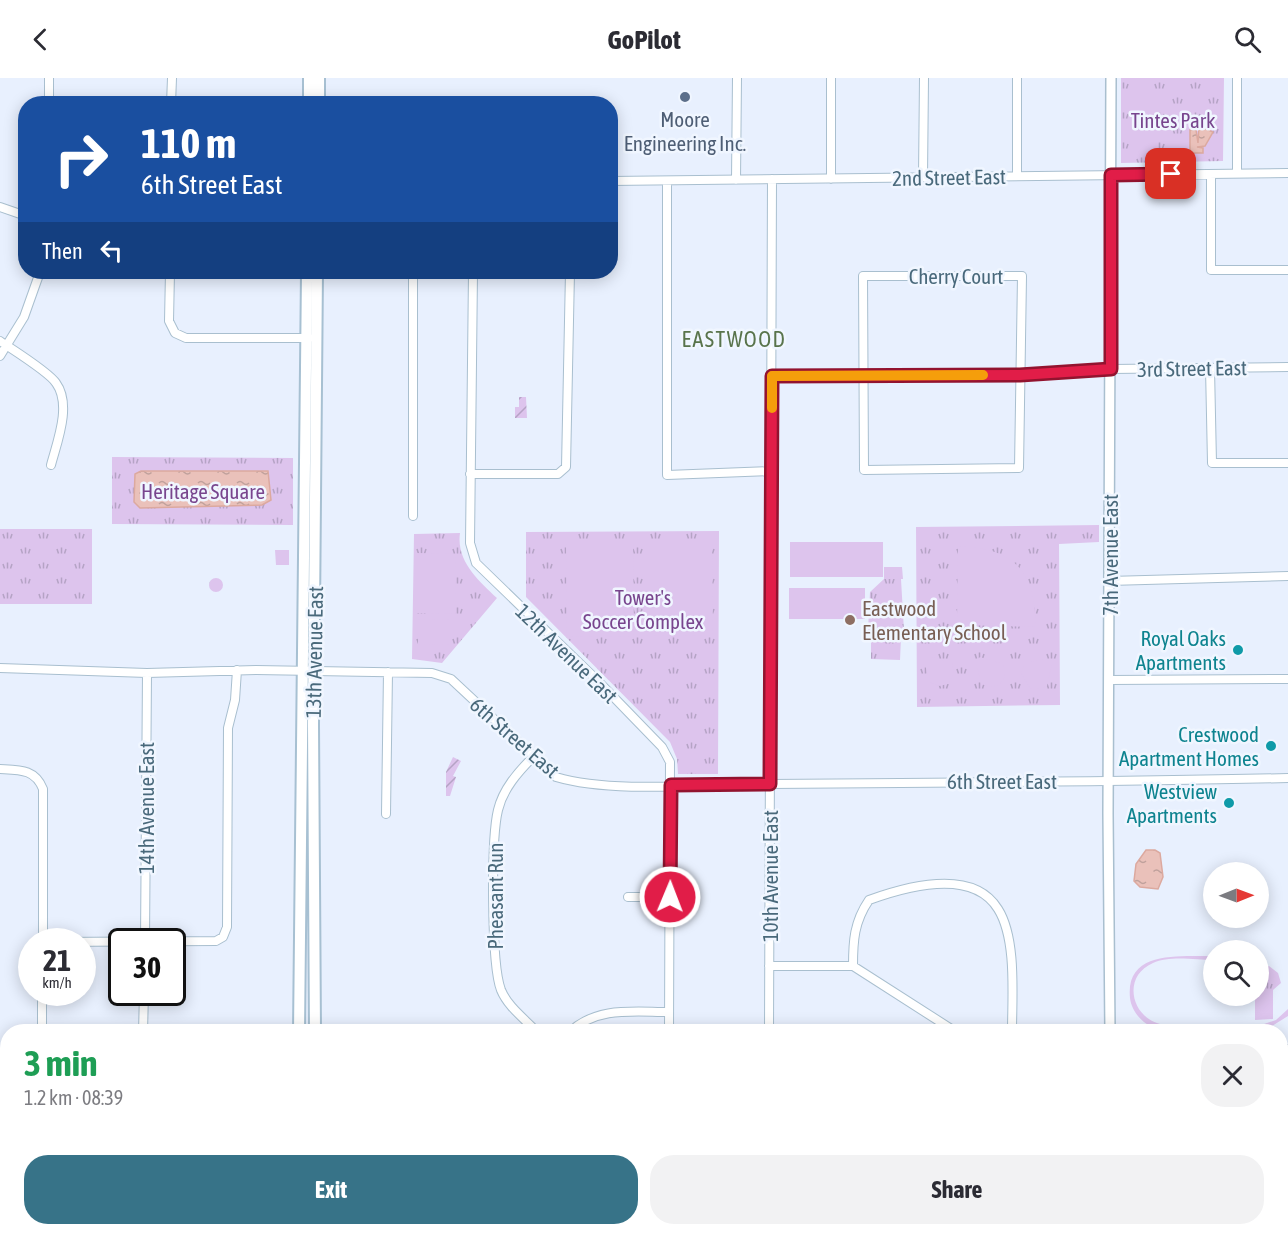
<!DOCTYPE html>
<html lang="en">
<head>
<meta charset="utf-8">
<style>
  body { margin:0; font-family:"Asap Condensed",sans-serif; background:#f2f2f3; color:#2b2b33; height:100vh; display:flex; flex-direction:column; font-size:22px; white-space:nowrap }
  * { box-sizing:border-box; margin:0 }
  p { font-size:20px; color:#7c7c81 }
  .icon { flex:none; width:33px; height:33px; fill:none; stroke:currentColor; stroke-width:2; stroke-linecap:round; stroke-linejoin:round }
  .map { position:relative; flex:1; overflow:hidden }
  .sheet { position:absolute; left:0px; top:946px; width:1288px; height:212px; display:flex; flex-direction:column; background:#fff; border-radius:24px 24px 0 0; box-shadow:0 3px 15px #0003 }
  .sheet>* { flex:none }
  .banner { position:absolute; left:18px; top:18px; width:600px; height:183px; border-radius:24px; box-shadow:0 3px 15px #0003; background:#1a4fa0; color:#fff; overflow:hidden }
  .needle { width:39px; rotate:89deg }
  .tools { position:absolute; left:1203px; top:784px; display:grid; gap:12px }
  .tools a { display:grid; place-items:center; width:66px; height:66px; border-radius:50%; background:#fff; box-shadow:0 3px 15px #0003; font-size:30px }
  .speed { position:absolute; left:18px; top:850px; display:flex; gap:12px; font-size:30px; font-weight:700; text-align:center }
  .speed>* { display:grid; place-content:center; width:78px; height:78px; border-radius:50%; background:#fff; box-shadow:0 3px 15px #0003; line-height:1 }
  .speed small { font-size:15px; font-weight:400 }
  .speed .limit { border:3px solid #111; border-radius:9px; background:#fff; color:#111 }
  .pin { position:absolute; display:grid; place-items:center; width:51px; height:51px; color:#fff; margin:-26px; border-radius:12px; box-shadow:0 3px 9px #0006 }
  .me { position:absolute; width:66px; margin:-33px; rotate:1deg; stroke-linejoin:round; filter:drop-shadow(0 0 4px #0008) }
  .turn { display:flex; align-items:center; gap:21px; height:126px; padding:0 24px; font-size:27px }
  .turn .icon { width:78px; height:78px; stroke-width:2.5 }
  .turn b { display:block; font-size:42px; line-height:51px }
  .then { display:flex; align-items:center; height:57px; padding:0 24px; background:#0003; gap:12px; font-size:22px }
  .round { display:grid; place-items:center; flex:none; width:63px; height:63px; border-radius:24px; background:#f2f2f3 }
  .overview { display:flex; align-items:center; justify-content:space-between; height:102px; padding:0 24px }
  h1 { font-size:36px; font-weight:700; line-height:45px; color:#1e9e55 }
  .button { display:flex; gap:12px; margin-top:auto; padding:12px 24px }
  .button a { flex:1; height:69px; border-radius:24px; background:#377388; color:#fff; font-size:24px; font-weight:700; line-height:69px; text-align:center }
  .button a+a { background:#f2f2f3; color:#2b2b33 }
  header { display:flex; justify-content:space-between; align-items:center; height:78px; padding:0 24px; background:#fff; font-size:27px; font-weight:700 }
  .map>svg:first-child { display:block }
  .park { fill:url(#park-tufts) }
  .garden { fill:url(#garden-furrows) }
  .pitch { fill:#ddc4ed }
  .water { fill:url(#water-ripples); stroke:#dca99f; stroke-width:1.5 }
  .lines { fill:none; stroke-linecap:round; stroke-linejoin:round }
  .minor-casing { stroke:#a9bfcf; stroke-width:10 }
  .tertiary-casing { stroke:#a9bfcf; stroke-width:12 }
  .secondary-casing { stroke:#a7c0d2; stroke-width:14 }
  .minor { stroke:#fff; stroke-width:8 }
  .tertiary { stroke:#fff; stroke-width:9 }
  .secondary { stroke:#fff; stroke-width:10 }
  .route-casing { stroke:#92132f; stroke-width:15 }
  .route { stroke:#e11d48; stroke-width:10 }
  .slow { stroke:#f59e0b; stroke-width:10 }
  .service-dot { fill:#5c6f8a; stroke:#f0f6ff; stroke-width:2 }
  .education-dot { fill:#8d6e63; stroke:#f0f6ff; stroke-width:2 }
  .culture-dot { fill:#0f9aa8; stroke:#f0f6ff; stroke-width:2 }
  .labels { text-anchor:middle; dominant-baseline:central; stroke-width:5; stroke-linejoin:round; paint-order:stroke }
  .service-label { font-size:21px; fill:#4e5e75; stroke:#f0f6ff }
  .park-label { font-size:21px; fill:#78458e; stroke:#f0f6ff }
  .street-label { font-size:21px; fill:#49697b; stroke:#f0f6ff }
  .education-label { font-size:21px; fill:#785e54; stroke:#f0f6ff; text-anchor:start }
  .culture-label { font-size:21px; fill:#0d838f; stroke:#f0f6ff; text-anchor:end }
  .neighbourhood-label { font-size:22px; letter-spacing:1.5px; fill:#59744c; stroke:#f0f6ff }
</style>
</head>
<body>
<header><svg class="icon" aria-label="back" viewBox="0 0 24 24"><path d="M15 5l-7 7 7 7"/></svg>GoPilot<svg class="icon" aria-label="search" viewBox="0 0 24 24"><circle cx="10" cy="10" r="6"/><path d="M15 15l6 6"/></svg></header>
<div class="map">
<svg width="1288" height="1157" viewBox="0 0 1288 1157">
  <defs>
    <pattern id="park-tufts" width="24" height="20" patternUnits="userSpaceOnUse" patternTransform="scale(1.5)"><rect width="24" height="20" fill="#ddc4ed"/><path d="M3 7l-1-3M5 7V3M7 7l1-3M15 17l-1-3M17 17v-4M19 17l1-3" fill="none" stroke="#b5a3c5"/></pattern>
    <pattern id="garden-furrows" width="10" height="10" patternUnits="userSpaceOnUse" patternTransform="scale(1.5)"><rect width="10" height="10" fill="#ddc4ed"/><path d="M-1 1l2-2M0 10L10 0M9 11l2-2" fill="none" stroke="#b5a3c5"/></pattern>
    <pattern id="water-ripples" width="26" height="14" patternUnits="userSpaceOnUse" patternTransform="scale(1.5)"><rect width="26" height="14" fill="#eac1ba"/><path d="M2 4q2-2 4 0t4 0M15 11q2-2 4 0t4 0" fill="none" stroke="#c0a19c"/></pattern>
  </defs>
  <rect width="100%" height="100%" fill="#e8f0fe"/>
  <path class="park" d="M1121 0H1224L1223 83 1121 85Z
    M112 379 293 380V447L112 446Z
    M1099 447V464L1059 466 1060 627 917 629 916 449Z
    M0 451H92V526H0Z
    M719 453 718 696H678L677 681 670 664 526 519V454Z
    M460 455C456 483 479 503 497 520L442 585 412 581 414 456Z
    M209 507a7 7 0 1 1 14 0a7 7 0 1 1-14 0Z
    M884 501H901L904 553 901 559 900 582 871 581V559L874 558 868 552 870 514Z
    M1269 888 1278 895 1281 905 1273 912H1259V889Z"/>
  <path class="garden" d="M519 319H526L527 340H515V329H519Z
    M453 679 461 683 453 698 456 699 450 718H446V694Z"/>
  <path class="pitch" d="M1134 15H1157V26H1134Z
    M1134 31H1157V42H1134Z
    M1134 47H1158V58H1134Z
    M1133 63H1157V74H1133Z
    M566 461H633L634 558 567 559Z
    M644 461H712L713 557 644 558Z
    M790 464H883V499H790Z
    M958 468C1015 471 1034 491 1036 549L963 547 957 541Z
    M275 472H289V487H276Z
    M415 475 456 476 455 536 414 535Z
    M884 489H902L903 501H884Z
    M789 510H865V541H789Z
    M418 541 449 542V567L418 566Z
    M928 578 952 585 954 595 948 606 939 608 929 604 924 581Z
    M980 579 1003 586 1005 599 999 607 990 609 981 606 976 583Z
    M1044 581 1052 585 1047 608 1039 611 1030 610 1021 595C1023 584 1034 583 1044 581Z
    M1213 878V882C1196 882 1170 877 1153 885 1120 899 1132 944 1166 947L1264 946 1276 942 1288 931V938L1272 948 1264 950C1241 950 1167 957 1150 948 1140 943 1131 931 1130 920 1125 871 1182 879 1213 878Z
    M1259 912H1273V941L1255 942V918H1258Z"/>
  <path class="water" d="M1199 48 1213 54 1205 68 1197 69 1203 70V75H1190V52H1196L1198 65Z
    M141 393H268L271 422 262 427 140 430 134 424 135 396Z
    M1146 772H1155L1160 775 1163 799 1158 811 1140 809 1134 803 1136 786Z"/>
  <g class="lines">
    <g class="minor-casing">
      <path id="minor" d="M831 0V101
        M49 26V0
        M171 26 172 0
        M1237 95V0
        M1211 96V192H1288
        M1017 98V0
        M923 99 924 0
        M736 102 737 0
        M610 103 1288 95
        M667 103V397L772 393
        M0 129 26 138
        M170 194 169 243 175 255 186 260H309
        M413 194V438
        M473 194 470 465 476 485 598 603 662 669 670 684 669 954
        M863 198H1022L1019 390 864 392Z
        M0 263C13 272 49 294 56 305 72 327 57 364 51 387
        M0 278 24 239 40 194
        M1210 290 1212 385H1288
        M772 298 1020 297 1111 291 1288 289
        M470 396H558L566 389 570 194
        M1109 503 1288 498
        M0 590 147 595 256 592 432 595 451 601 556 699C613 716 707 706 769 706 942 705 1115 704 1288 700
        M1109 602 1288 601
        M533 679C518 694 503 711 498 732 491 761 491 886 501 912 508 929 525 941 537 954
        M0 691C20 692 35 691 43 711V864
        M386 736 388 594
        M628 819H670
        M53 864 216 863 223 859 227 849 228 650 235 622 237 592
        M145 864 147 595
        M769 888H853L956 954
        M853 888C853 863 854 844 869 822 905 809 972 789 998 831 1017 861 1012 919 1012 954
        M42 954V915
        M143 954 144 915
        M570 954C597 928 634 934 669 934
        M769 954 772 101
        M1281 971H1288
        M0 1047H8
        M1281 1070 1288 1069
        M346 1150 372 1157H400
        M915 1150 938 1157
        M1003 1150V1157
        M1209 1150V1157
        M431 1157 509 1154 518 1150
        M667 1157 673 1150
        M770 1157V1150"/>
    </g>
    <g class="tertiary-casing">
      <path id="tertiary" d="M1110 954 1108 736 1111 0
        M1109 1157V1150"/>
    </g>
    <g class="secondary-casing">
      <path id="secondary" d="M309 26V0
        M319 26V0
        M299 954 307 194
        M315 954 313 647 317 194
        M297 1157V1150
        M312 1157V1150"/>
    </g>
    <use href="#minor" class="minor"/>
    <use href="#tertiary" class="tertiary"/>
    <use href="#secondary" class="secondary"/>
  </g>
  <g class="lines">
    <g class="route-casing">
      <path id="route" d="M670 819 671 707 770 706 772 298 1020 297 1111 291V97L1171 96"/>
    </g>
    <use href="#route" class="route"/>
    <path class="slow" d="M772 330V298L983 297"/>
  </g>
  <circle class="service-dot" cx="685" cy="19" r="6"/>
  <circle class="education-dot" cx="850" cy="542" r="6"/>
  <g class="culture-dot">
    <circle cx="1238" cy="572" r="6"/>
    <circle cx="1271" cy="668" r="6"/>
    <circle cx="1229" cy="725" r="6"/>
  </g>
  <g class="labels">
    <g class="service-label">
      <text x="685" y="41">Moore<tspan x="685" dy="24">Engineering Inc.</tspan></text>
    </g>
    <g class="park-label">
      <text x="1173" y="42">Tintes Park</text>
      <text x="203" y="413">Heritage Square</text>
      <text x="643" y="519">Tower's<tspan x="643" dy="24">Soccer Complex</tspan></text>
    </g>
    <g class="street-label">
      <text transform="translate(949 99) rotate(-1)">2nd Street East</text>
      <text x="956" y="198">Cherry Court</text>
      <text transform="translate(1192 290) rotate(-1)">3rd Street East</text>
      <text transform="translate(1110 477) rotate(-90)">7th Avenue East</text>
      <text transform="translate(314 574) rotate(-89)">13th Avenue East</text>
      <text transform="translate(567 575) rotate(44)">12th Avenue East</text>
      <text transform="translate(515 659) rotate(41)">6th Street East</text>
      <text x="1002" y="703">6th Street East</text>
      <text transform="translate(146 730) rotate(-90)">14th Avenue East</text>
      <text transform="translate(770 798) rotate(-90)">10th Avenue East</text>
      <text transform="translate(495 818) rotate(-90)">Pheasant Run</text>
    </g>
    <g class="education-label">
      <text x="862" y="530">Eastwood<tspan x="862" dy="24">Elementary School</tspan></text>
    </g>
    <g class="culture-label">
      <text x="1226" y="560">Royal Oaks<tspan x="1226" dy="24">Apartments</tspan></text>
      <text x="1259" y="656">Crestwood<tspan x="1259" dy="24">Apartment Homes</tspan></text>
      <text x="1217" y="713">Westview<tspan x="1217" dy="24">Apartments</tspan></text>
    </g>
    <g class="neighbourhood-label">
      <text x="734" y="261">EASTWOOD</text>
    </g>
  </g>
</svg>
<div class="tools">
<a><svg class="needle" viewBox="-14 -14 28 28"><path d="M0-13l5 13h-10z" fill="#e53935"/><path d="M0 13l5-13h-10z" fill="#7c7c81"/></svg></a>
<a><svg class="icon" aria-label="search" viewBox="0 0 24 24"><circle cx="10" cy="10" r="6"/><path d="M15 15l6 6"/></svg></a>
</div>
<div class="speed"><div>21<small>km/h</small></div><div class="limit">30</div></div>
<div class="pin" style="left:1171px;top:96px;background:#d93025"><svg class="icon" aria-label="arrive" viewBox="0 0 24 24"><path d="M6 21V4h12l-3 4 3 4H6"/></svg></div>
<svg class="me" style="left:670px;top:819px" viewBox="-20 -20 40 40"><circle r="17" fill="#e11d48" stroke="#fff" stroke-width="3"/><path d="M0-11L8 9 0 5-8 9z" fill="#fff"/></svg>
<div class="banner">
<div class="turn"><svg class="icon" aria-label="right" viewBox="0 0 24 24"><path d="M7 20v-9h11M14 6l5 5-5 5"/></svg><div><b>110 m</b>6th Street East</div></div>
<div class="then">Then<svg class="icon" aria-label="left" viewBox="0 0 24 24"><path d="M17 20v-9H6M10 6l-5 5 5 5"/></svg></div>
</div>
<section class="sheet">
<div class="overview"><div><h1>3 min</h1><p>1.2 km · 08:39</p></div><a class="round"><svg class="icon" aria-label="close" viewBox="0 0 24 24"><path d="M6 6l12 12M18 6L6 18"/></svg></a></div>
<div class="button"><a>Exit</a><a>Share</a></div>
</section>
</div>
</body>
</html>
